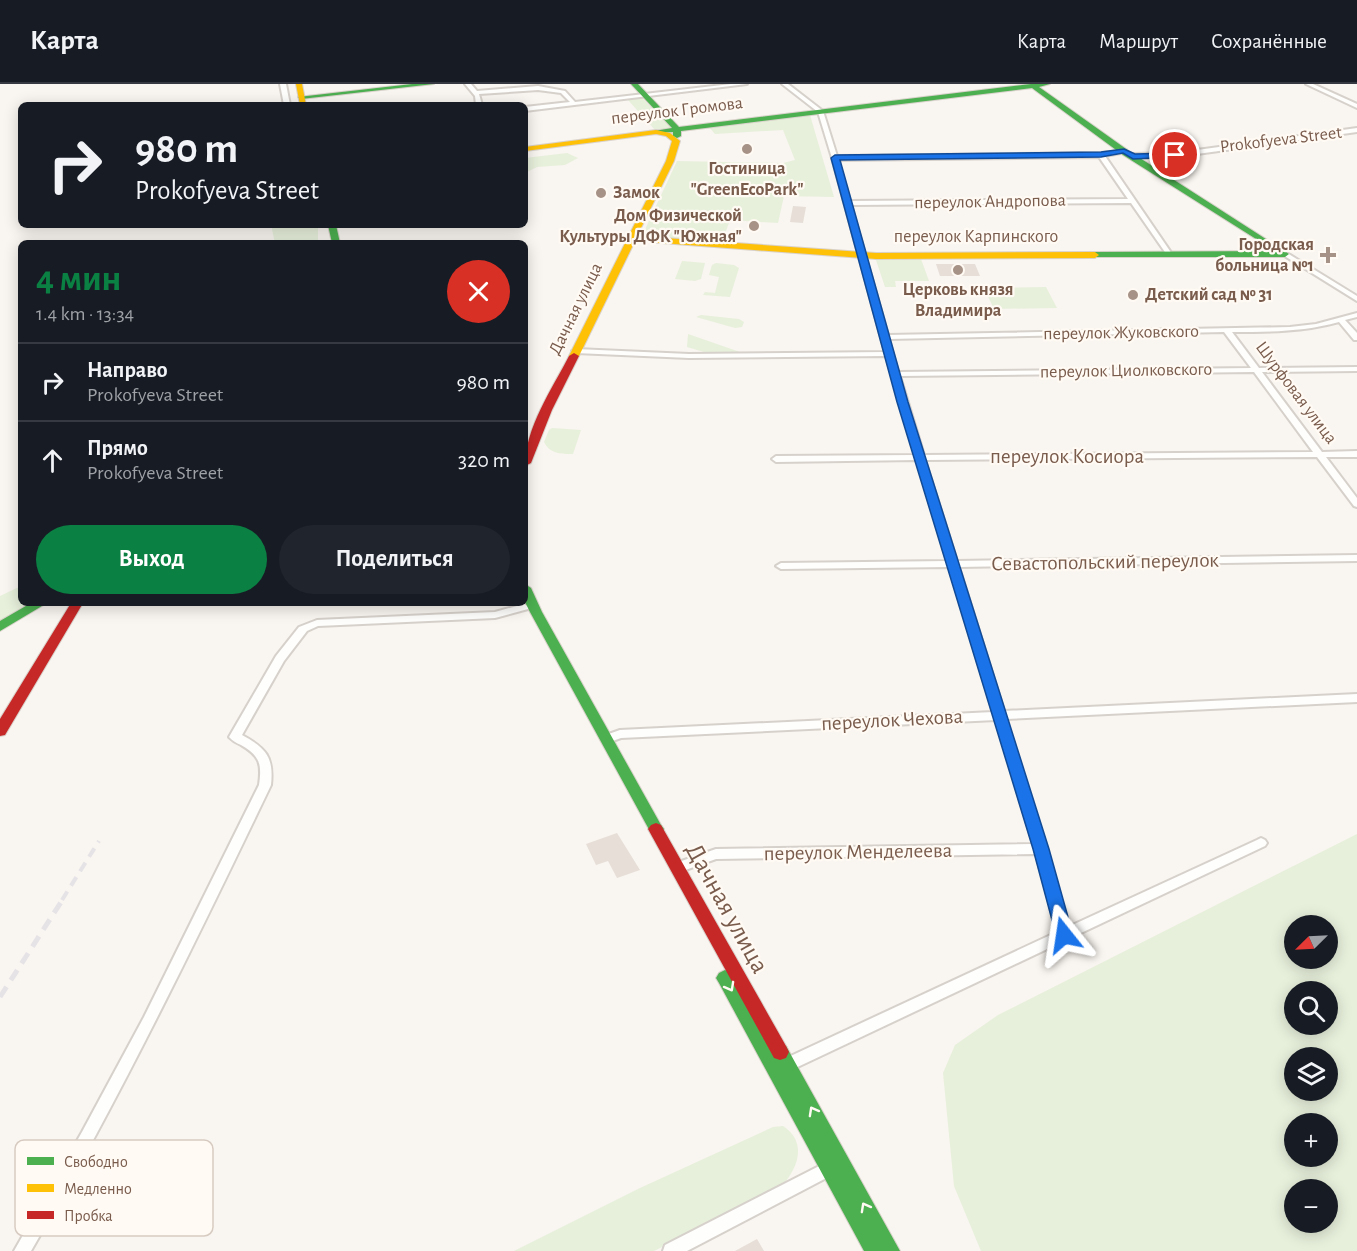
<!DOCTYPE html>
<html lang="ru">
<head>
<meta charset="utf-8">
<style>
  body { margin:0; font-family:"Alegreya Sans",sans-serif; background:#20242c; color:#f1f3f6; height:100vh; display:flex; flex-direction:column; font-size:22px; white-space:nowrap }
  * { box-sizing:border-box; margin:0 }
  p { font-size:20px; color:#9ea1a6 }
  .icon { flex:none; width:33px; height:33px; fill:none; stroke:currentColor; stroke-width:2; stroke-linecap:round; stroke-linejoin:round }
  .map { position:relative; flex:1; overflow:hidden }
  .details { position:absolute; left:18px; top:156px; width:510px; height:366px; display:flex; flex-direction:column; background:#171b24; border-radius:9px; box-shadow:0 3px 15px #0003 }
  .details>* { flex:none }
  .banner { position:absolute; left:18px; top:18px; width:510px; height:126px; border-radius:9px; box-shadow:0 3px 15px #0003; background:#171b24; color:#f1f3f6; overflow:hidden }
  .needle { width:39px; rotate:246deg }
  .fabs { position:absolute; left:1284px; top:831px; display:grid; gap:12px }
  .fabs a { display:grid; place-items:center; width:54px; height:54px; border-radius:50%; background:#171b24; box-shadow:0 3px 15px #0003; font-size:30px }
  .pin { position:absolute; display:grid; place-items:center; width:51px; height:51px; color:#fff; margin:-26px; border:3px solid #fff; border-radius:50%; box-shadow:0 2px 6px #0007 }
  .me { position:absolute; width:66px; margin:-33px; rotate:345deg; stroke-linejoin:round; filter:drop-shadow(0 0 4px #0008) }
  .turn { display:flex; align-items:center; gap:21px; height:126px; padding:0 18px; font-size:27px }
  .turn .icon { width:78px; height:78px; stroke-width:2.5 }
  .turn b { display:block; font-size:42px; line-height:51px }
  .round { display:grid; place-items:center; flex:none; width:63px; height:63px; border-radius:32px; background:#20242c }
  .headline { display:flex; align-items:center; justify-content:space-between; height:102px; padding:0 18px }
  h1 { font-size:36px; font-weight:700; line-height:45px; color:#0b8043 }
  .cta { display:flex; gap:12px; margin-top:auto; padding:12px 18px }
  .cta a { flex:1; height:69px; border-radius:36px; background:#0b8043; color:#fff; font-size:24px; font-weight:700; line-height:69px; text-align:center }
  .cta a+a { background:#20242c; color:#f1f3f6 }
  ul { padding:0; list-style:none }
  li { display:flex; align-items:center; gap:18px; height:78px; padding:0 18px; border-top:2px solid #363941 }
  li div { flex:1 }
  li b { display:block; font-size:22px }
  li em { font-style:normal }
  header { display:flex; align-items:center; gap:36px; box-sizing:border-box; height:84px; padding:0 30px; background:#171b24; border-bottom:2px solid #363941 }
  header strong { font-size:28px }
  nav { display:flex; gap:33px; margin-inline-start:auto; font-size:21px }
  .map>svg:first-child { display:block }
  .green { fill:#e7f0db; fill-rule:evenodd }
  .building { fill:#e6ded7 }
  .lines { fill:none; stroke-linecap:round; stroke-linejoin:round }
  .street-casing { stroke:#d7d1cb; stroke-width:4 }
  .fast-casing { stroke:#d9d2cb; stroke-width:2 }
  .slow-casing { stroke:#d9d2cb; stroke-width:2 }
  .jam-casing { stroke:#d9d2cb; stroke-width:2 }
  .street { fill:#fefefd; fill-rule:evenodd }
  .fast { fill:#4caf50; fill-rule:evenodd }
  .slow { fill:#ffc107; fill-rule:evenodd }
  .jam { fill:#c62828; fill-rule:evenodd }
  .rail-far1 { stroke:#e6e3e7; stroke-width:4; stroke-dasharray:10 7; stroke-linecap:butt }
  .rail { stroke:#e6e3e7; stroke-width:5; stroke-dasharray:12 8; stroke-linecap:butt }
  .oneway { stroke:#fffaf3 }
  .route { fill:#1a73e8; stroke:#114b97; stroke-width:1.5 }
  .poi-dot { fill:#a69286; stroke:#fffaf3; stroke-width:2 }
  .labels { text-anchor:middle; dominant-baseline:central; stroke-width:4.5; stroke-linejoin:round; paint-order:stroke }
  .far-street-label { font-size:18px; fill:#7a5c4d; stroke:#fffaf3 }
  .far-poi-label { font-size:18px; font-weight:bold; fill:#7a5c4d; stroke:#fffaf3 }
  .street-label { font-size:21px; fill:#7a5c4d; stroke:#fffaf3 }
  .near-street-label { font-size:26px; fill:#7a5c4d; stroke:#fffaf3 }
  .key { fill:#fffaf3; stroke:#d7cbc1; stroke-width:1.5 }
  .key-label { font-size:16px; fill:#7a5c4d }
</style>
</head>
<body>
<header>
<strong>Карта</strong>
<nav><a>Карта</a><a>Маршрут</a><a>Сохранённые</a></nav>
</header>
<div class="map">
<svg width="1357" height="1167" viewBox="0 0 1357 1167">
  <rect width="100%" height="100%" fill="#f9f5f0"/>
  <path class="green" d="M642 14 671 44 655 46 628 16Z
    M810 31 834 113 784 112 778 139 730 136 722 158 642 152 677 77 783 79 795 76 783 46 715 50 709 43Z
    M567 69 578 74 565 81 537 83 525 89V74Z
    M271 141H318V159H275Z
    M921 175 929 197H895L896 203H885L876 176Z
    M682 177 705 179 701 195 695 197 675 195Z
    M716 179 734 181 739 184 730 213 703 211 705 208 715 209 719 193 709 191 712 181Z
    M1046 203 1057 224 994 225 984 204Z
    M701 231 739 235 744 238 742 243 735 244 696 233Z
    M688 250 740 268 714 271 687 263Z
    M552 344 581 346 573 370C561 370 550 370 544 358L549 346Z
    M21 502V519H32L0 537V512Z
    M1357 750V1167H981L954 1102 943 989 955 961 998 931ZM1294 842H1328V874H1294ZM1294 908H1328V940H1294ZM1294 974H1328V1006H1294ZM1294 1040H1328V1072H1294ZM1294 1106H1328V1138H1294Z
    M783 1042C809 1059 797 1087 779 1105L654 1167H514L640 1104 773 1043Z"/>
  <path class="building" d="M793 122 806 123 803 139 790 138Z
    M936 180H975L980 192H940Z
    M617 749 640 786 617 794 608 777 596 781 586 760Z
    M757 1155 764 1167H735Z"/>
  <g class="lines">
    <g class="street-casing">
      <path id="street" d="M280 0H286L290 21H284Z
        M465 0H471L477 7 538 2 565 7 575 18 731 0H747L525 27V23L570 18 561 9 538 6 479 10 482 21H476L475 12Z
        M782 0H788L823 27 837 72 1101 69 1126 66V68L1105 72 1172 170 1167 171 1131 119 851 121 888 251 1290 243 1316 240 1357 229V233L1345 236 1357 249V256H1354L1339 238C1303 248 1268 248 1232 248L1259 284 1357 283V287L1262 288 1322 368 1357 367V373H1326L1357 414V423L1354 422 1317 373 925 376 957 477 1357 471V477L959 483 1004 627 1357 610V618L1006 635 1047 765 1068 843 1257 756 1261 754 1265 756 1267 759 1265 762 787 988 782 986 780 981 782 976 1057 848 1036 770 716 775 677 789 673 788 671 784 673 780 716 765 1033 760 996 636 621 654 607 659 603 658 601 655 603 652 620 646 993 628 949 483 781 485 776 482 781 479 947 477 917 376 776 378 772 375 776 372 915 371 886 272 689 274 576 269 572 267 576 265 689 270 885 268 832 74 818 28ZM1099 73 1128 115 850 117 838 76ZM1224 248 1251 284 898 288 889 255ZM1254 288 1313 368 924 371 900 292Z
        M1306 0H1313L1357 20V24Z
        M1357 44V48L1175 73 1133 74 1130 72 1133 70 1175 69Z
        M1283 169H1287L1357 212V217L1283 171Z
        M524 520 529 523 528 525 495 534 318 542 307 547 284 577 242 651C266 664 274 673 271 701 195 859 119 1016 31 1167H14L82 1048 144 933 259 701C262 680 260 672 241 661 236 659 233 657 229 653L276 572 299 543 317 536 495 528Z
        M829 1077 834 1080 837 1085 834 1090 687 1167H663L665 1161Z"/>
    </g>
    <g class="fast-casing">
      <path id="fast" d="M412 0H434L301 15 298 13Z
        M631 0H638L679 43 1031 0H1050L1039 3 1129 67 1289 170 1285 173H1092L1091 171 1095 168 1275 167 1123 71 1032 4 681 47V52L677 54 673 52V48L654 49V47L672 44Z
        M328 141H336L340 159H332Z
        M525 500 531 504 542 528 661 741 664 745 661 749 656 751 651 749 530 528 525 518Z
        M31 519H47L0 547V537Z
        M725 886 731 889 773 964 780 960 786 962 900 1167H864L719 899 716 894 719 889Z"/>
    </g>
    <g class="slow-casing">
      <path id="slow" d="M296 0H302L306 21H300Z
        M656 46 670 49 680 57 674 77 637 152 876 169 1095 168 1099 171 1095 174 876 175 635 157 579 272 571 274 569 272 666 77 672 57 666 52 656 50 525 67V63Z"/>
    </g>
    <g class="jam-casing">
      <path id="jam" d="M574 269 579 272 552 326 531 379 525 382C525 344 552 305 569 272Z
        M71 519H83L5 651 0 652V635Z
        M656 739 661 741 786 962 789 968 786 974 780 976 774 974 648 745 651 741Z"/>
    </g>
    <use href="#street" class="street"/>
    <use href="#fast" class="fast"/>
    <use href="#slow" class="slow"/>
    <use href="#jam" class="jam"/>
    <path class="rail-far1" d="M62 816 99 757"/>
    <path class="rail" d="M0 913 63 815"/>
  </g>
  <defs><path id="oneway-chevron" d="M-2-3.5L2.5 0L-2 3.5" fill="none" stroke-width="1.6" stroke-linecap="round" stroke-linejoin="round" transform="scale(1.5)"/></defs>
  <g class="oneway">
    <use href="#oneway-chevron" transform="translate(730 903) rotate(61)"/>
    <use href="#oneway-chevron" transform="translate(813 1027) rotate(-119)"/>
    <use href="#oneway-chevron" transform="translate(865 1123) rotate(-119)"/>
  </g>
  <path class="route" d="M1124 65 1135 70 1175 69 1178 71 1175 73 1133 75 1123 69 1101 73 840 76 908 318 1049 765 1073 851 1070 856 1064 858 1058 856 1056 851 1033 765 897 318 831 74 835 71 1101 68Z"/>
  <g class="poi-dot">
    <circle cx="747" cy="65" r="6"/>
    <circle cx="601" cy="109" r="6"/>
    <circle cx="754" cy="142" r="6"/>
    <path d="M1325 162h6v6h6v6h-6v6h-6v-6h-6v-6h6z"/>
    <circle cx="958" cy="186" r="6"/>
    <circle cx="1133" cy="211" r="6"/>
  </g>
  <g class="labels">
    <g class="far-street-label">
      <text transform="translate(677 27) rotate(-7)">переулок Громова</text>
      <text transform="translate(1281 56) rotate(-7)">Prokofyeva Street</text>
      <text transform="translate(990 118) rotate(-1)">переулок Андропова</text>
      <text x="976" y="153">переулок Карпинского</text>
      <text transform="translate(576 225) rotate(-64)">Дачная улица</text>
      <text transform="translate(1121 249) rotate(-1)">переулок Жуковского</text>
      <text transform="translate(1126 287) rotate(-1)">переулок Циолковского</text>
      <text transform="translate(1296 309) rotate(53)">Шурфовая улица</text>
    </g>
    <g class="far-poi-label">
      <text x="747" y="85">Гостиница<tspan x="747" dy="21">"GreenEcoPark"</tspan></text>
      <text x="613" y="109" text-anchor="start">Замок</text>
      <text x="742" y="132" text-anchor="end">Дом Физической<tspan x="742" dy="21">Культуры ДФК "Южная"</tspan></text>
      <text x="1314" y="161" text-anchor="end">Городская<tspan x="1314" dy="21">больница №1</tspan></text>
      <text x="958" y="206">Церковь князя<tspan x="958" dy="21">Владимира</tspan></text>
      <text x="1145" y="211" text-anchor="start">Детский сад № 31</text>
    </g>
    <g class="street-label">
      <text x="1067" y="372">переулок Косиора</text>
      <text transform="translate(1105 478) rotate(-1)">Севастопольский переулок</text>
      <text transform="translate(892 636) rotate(-3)">переулок Чехова</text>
      <text transform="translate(858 768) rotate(-1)">переулок Менделеева</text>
    </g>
    <g class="near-street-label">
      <text transform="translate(727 824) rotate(61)">Дачная улица</text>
    </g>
  </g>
  <rect x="15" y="1056" width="198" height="96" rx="9" class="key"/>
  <rect x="27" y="1073" width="27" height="8" fill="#4caf50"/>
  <rect x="27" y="1100" width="27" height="8" fill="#ffc107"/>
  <rect x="27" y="1127" width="27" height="8" fill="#c62828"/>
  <g class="key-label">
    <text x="64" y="1083">Свободно</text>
    <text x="64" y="1110">Медленно</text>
    <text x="64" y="1137">Пробка</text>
  </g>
</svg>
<div class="fabs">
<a><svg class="needle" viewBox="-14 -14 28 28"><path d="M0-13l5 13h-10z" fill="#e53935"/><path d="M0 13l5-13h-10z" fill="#9ea1a6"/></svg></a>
<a><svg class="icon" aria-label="search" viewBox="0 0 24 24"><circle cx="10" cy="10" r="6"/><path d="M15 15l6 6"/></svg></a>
<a><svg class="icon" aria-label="layers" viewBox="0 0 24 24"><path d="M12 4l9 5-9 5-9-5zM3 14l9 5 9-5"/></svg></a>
<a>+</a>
<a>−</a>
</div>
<div class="pin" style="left:1175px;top:71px;background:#d93025"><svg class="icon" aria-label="arrive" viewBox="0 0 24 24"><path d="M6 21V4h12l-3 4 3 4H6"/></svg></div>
<svg class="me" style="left:1064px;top:851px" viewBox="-20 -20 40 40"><path d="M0-17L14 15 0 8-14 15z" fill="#1a73e8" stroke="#fff" stroke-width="4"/></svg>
<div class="banner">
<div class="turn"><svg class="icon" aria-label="right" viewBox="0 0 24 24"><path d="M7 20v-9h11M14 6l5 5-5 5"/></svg><div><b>980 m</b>Prokofyeva Street</div></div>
</div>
<section class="details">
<div class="headline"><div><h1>4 мин</h1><p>1.4 km · 13:34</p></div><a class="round" style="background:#d93025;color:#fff"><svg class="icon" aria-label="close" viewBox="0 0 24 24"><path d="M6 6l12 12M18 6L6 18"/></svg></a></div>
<ul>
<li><svg class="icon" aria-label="right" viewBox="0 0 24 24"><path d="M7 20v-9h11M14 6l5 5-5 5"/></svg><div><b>Направо</b><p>Prokofyeva Street</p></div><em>980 m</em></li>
<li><svg class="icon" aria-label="ahead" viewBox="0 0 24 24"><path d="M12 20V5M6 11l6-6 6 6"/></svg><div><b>Прямо</b><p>Prokofyeva Street</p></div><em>320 m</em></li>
</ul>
<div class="cta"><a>Выход</a><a>Поделиться</a></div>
</section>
</div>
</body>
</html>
